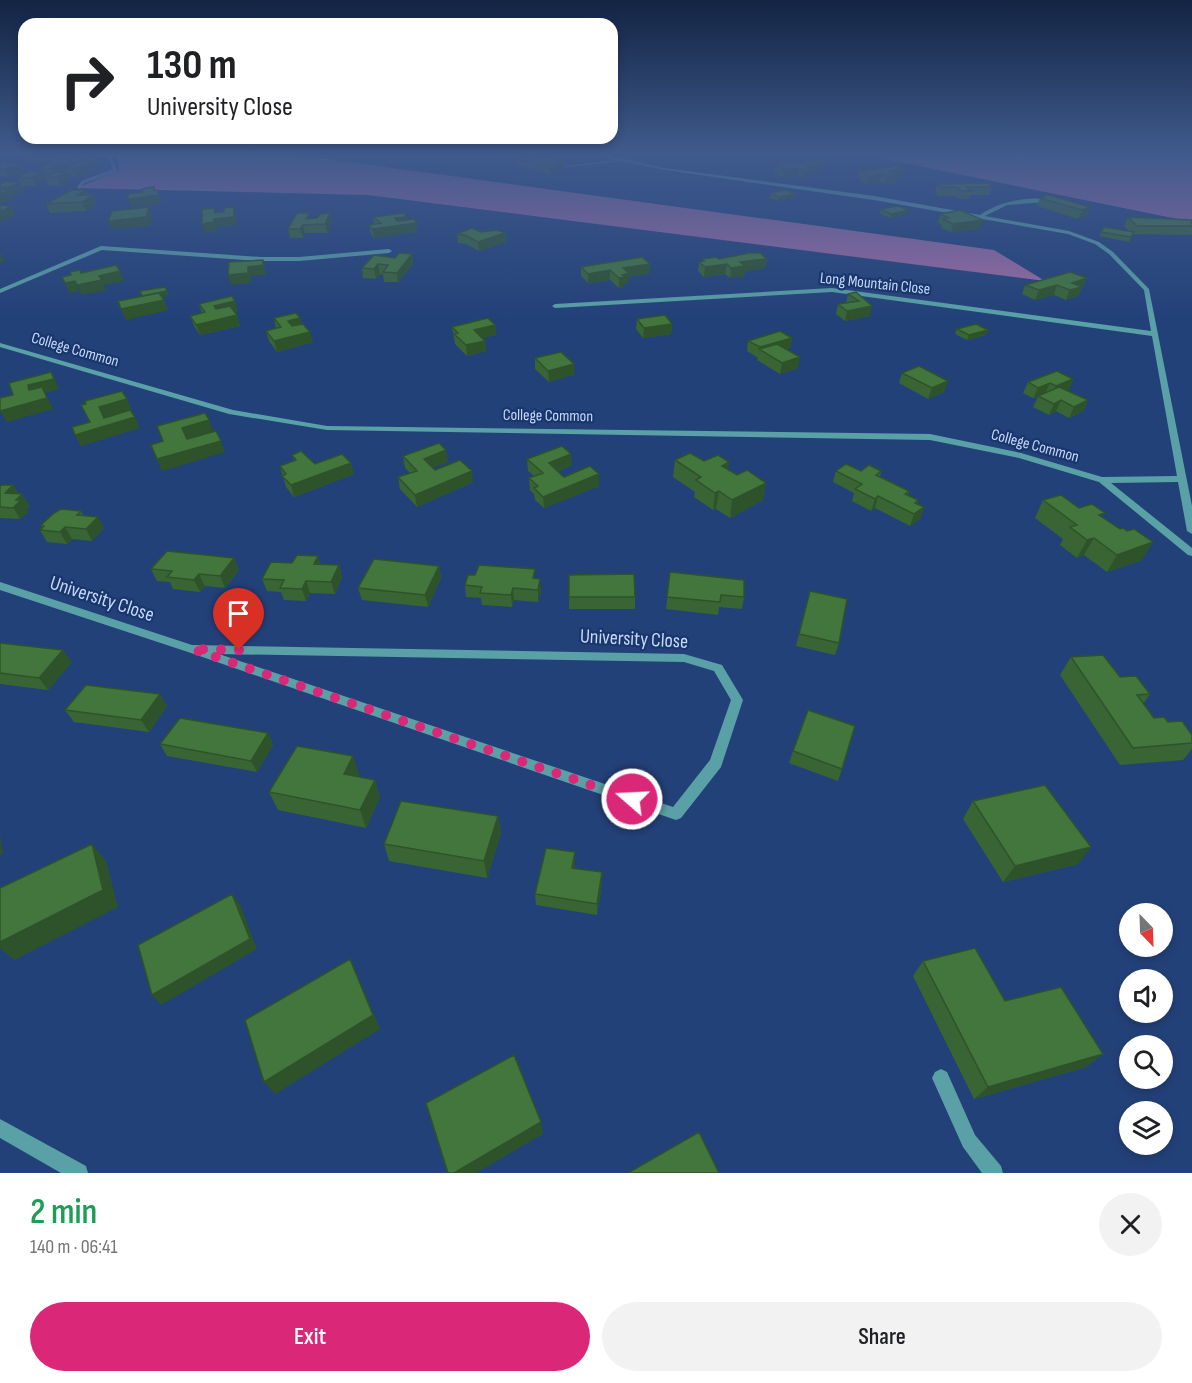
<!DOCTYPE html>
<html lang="en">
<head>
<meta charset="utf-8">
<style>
  body { margin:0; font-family:"Sofia Sans Condensed",sans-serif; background:#f2f2f2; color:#202124; height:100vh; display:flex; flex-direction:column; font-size:22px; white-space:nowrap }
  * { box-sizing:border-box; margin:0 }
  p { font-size:20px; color:#757577 }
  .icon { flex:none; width:33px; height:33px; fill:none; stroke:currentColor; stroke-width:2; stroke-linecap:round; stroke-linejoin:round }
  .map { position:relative; height:1173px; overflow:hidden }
  .panel { display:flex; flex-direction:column; background:#fff; flex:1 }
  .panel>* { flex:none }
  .banner { position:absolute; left:18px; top:18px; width:600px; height:126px; border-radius:18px; box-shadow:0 3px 9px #0003; background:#fff; color:#202124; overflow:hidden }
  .needle { width:39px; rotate:157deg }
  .tools { position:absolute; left:1119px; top:903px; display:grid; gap:12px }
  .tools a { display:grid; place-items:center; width:54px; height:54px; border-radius:50%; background:#fff; box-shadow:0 3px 9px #0003; font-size:30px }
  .pin { position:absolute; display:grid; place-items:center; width:51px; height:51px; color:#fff; margin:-62px -26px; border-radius:50% 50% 50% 0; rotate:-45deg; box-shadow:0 0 6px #0007 }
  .pin .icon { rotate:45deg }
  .me { position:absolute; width:66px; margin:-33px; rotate:289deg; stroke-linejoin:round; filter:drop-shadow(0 0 4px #0008) }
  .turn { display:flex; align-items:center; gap:21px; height:126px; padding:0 30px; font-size:27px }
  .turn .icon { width:78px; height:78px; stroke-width:2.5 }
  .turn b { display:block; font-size:42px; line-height:51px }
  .round { display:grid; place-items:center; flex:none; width:63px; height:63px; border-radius:32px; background:#f2f2f2 }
  .summary { display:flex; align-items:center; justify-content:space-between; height:102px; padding:0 30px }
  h1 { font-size:36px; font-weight:600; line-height:45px; color:#1e9e55 }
  .button { display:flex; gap:12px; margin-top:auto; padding:12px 30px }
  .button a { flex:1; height:69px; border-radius:36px; background:#db2777; color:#fff; font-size:24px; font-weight:600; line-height:69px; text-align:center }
  .button a+a { background:#f2f2f2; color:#202124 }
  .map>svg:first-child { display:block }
  .forest { fill:#9b6ba3 }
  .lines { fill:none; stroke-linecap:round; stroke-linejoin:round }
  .stream { stroke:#6c87ba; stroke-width:3 }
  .minor { fill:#5aa1a7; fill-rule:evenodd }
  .wall { fill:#396534; fill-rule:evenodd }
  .shaded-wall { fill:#2e532b }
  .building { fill:#42763d; stroke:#2e532b; stroke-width:1.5 }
  .route { stroke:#db2777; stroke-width:10; stroke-dasharray:0 18 }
  .labels { text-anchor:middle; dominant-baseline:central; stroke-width:4.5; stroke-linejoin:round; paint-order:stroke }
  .far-street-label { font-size:16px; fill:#c6d9fb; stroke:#19366d }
  .street-label { font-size:20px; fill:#c6d9fb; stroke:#19366d }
</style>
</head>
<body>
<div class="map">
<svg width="1192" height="1173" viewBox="0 0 1192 1173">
  <rect width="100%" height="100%" fill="#234179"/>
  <path class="forest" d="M107 154H290L994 250 1045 281 368 195 77 188 119 170 117 156Z
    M833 154H1192V222L875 157Z"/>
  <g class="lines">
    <path class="stream" d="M79 187 83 182 115 170 109 154H99"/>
    <path class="minor" d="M594 154H601L665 168 874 196 980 215C1001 201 1024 197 1050 199L1048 202 1007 205 985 216 1069 231 1099 242 1113 252 1149 289 1192 506V534L1187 531 1178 482 1111 483 1192 548V556L1188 555 1099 482 1019 458 930 440 327 430 229 414 0 347V343L233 410 327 426 930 434 1021 453 1102 477 1177 476 1152 336 832 292 555 308 552 306 555 304 832 288 1151 331 1144 290 1109 254 1095 244 1068 234 874 200 665 170 620 161 618 162 558 168 556 167 616 160Z
      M101 246 261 257H299L389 249 392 251 389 253 299 261H261L102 250 0 293V289Z
      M0 582 192 645 684 654 722 665 743 700 721 767 681 818 676 820 188 652 0 590ZM219 654 684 662 714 671 731 700 710 760 673 807Z
      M941 1069 947 1072 975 1135 1001 1166 1003 1173H982L963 1147 932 1078 935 1072Z
      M0 1119 86 1166 88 1173H61L0 1138Z"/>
  </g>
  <path class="wall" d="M24 154H56L102 161 93 166 95 171 77 177 69 175 72 181 61 186 48 185 47 180 36 186H22L25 191 11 196 13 200 0 204V183H19L17 177 40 172 38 168 52 164 51 161 48 163 26 162 22 155ZM61 166H67L64 167 66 173 64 172Z
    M517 154H547V157H560V161L564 170 550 174 516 165 515 158 518 157Z
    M0 162 24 172 8 177 0 176Z
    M826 163 824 171 810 173V177L802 178 798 176 783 178 774 173 776 165Z
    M898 166 903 177 896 178 895 183 885 184 879 182 867 184 858 179 859 171Z
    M937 184 992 187 989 195H970L969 199H959L955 196H938L935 192Z
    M86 190 88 195H94L97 204 86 211 50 213 46 204Z
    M771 193 794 198 778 201 770 198Z
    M1040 198 1090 207 1087 216 1078 219 1037 206Z
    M881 209 907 214 890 218 880 214Z
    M940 214 980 229 951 232 941 228 942 225 938 223Z
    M373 217H407V219L418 232 374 238 371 234 369 225 374 224Z
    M1128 217 1192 220V235L1133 234 1129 242 1099 236 1104 227 1130 232 1124 226Z
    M311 219 332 222 327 233H305L303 238H290L288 229Z
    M481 232 505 233 506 242 479 251 466 244 458 243 457 234Z
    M412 254 413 264 398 282H384L383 274H380L376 279 363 278 362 268 395 258Z
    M702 259H767L765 268 745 271 744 276 730 278 725 274 704 277 698 271 699 262 702 261Z
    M650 264V273L629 277V283L624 284V287L619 288 610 280 588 283 581 276V267Z
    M1087 278 1078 296 1066 300 1054 295 1035 300 1022 294 1025 285Z
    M856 292 870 316 845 321 836 314 838 304 846 303 848 294Z
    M199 304 238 311 234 312 237 315 240 326 200 335 194 326 190 316 202 313Z
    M274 318 302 324 313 342 277 352 269 341 266 331 276 328Z
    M637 319 672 324 671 334 643 338 636 329Z
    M495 325 496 335 482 338 485 341 486 351 467 356 455 344 452 327Z
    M957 329 986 335 967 340 955 334Z
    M792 338 790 348 786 349 798 368 780 374 757 360 758 358 747 351 748 341Z
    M535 358 575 374 549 382 535 369Z
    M902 373 944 392 928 399 899 383Z
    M1073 379 1069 390 1067 391 1088 400 1083 411 1069 418 1056 411 1049 415 1033 407 1038 397 1033 398 1023 393 1028 382Z
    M292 455 315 464 354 474 294 497 286 487 280 466 294 461Z
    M403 456 448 462 433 467 435 470 473 482 417 507 400 489 398 477 410 473 405 468Z
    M527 459 572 465 558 471 564 477 599 474V486L544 508 535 500 534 494 530 490 529 478 534 476 528 471Z
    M675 460 704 461 728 470 763 500 730 518 716 509 713 510 694 497 695 492 673 477Z
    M836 471H881L880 477 909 491 908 495 918 500 917 504 924 507 920 519 910 526 875 508 871 511 852 501 854 493 833 482Z
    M13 485 18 493 30 506 26 508 28 512 20 519 0 518V486Z
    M1043 500 1079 508 1103 518 1142 560 1107 572 1084 555 1077 558 1060 545 1063 539 1035 518Z
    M81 511 83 515 104 528 92 541 72 539 67 544 47 542 40 530 42 528 41 525Z
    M234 558 239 570 225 588 205 586 200 592 173 589 170 582 157 581 151 569Z
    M320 564 339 565 342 577 335 594 310 593 306 601 284 600 281 592 267 591 262 579Z
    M439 566 441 578 428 607 362 600 358 588Z
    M670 572 744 597 742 609 719 607 718 615 666 609Z
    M536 578 541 591 538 602 514 600 512 607 482 605 481 598 466 597 465 585Z
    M810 591 839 643 835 655 796 646Z
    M569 597H635V609H569Z
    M0 643 72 662 48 690 0 684Z
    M1071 657 1150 694 1143 704 1154 718 1168 722 1192 735V749L1183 760 1120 765 1060 675Z
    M167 706 149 732 74 722 65 710Z
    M268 733 273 745 257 772 167 756 160 744Z
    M793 751 842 769 838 781 789 763Z
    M359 774 358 777 380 797 366 828 278 810 269 792Z
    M973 801 1078 864 1003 882 963 819Z
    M498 816 501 833 487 878 389 861 384 844Z
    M575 852V864L574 868 602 883 597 915 536 905 535 894Z
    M923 961 1005 1001 1103 1054 1086 1067 974 1099 913 976Z"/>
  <path class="shaded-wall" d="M47 154H56L58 157 49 158 51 161 48 163 44 155Z
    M77 154H81L71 158 74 165 71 166 68 158Z
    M99 154 102 161 93 166 95 171 77 177 74 169 89 164 87 159Z
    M560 157V163L564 162V170L550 174 549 166 553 159Z
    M826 163 824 171 810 173V177L802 178 803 170 806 166Z
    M20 164 24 172 8 177 4 169Z
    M61 165 64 173 56 177 52 169Z
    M799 168 798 176 783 178 784 170Z
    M905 169 903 177 896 178 895 183 885 184 887 176 889 171Z
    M44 172 47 180 36 186 32 178Z
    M68 173 72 181 61 186 57 177Z
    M881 174 879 182 867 184 868 176Z
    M21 183 25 191 11 196 13 200 0 204V194L8 191 7 188Z
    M154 187 157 195 158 190 161 199V204L131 207 128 199 154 191Z
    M86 190 89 198 94 195 97 204 86 211 82 202 77 195Z
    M795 194 794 198 778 201 779 197Z
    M12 207 16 215 0 222V211Z
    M149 207 152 216 150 226 112 229 108 221Z
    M234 207 236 216V225L217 227V231L205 233 202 224 215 213 214 208 217 217Z
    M1090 207 1087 216 1078 219 1082 210Z
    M909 210 907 214 890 218 891 214Z
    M330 213 332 222 327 233 325 224Z
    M407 217 408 224 417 223 418 232 374 238 372 229 395 218Z
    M983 220 980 229 951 232 953 224Z
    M303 225 305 233 303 238 300 229Z
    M505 233 506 242 479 251 478 242Z
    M0 252 5 262 0 263Z
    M412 254 413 264 398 282 397 273Z
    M767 259 765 268 745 271 744 276 730 278 731 268 740 262Z
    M263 260 266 275 251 276V283L231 285 228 275Z
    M378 264 380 274 376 279 374 269Z
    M650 264V273L629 277V283L624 284V287L619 288V278L623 268Z
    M727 264 725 274 704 277 705 267Z
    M610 270V280L588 283V274Z
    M120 271 124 281 104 285 106 290 82 295 77 285 99 276Z
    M1087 278 1078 296 1066 300 1072 283Z
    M75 281 79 291 69 293 65 283Z
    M1057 285 1054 295 1035 300 1039 290Z
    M167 291 169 296 144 301 142 296Z
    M164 300 168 310 126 320 121 309Z
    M235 301 238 311 217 316 214 306Z
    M872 306 870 316 845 321 847 311Z
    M237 315 240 326 200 335 196 325Z
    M300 318 303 328 290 331 288 321Z
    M672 324 671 334 643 338 644 328Z
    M495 325 496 335 475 340 474 330Z
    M988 330 986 335 967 340 969 335Z
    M310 332 313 342 277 352 274 341Z
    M792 338 790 348 768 355 759 349 760 347Z
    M485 341 486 351 467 356 466 345Z
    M800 357 798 368 780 374 782 363Z
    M574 364 575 374 549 382 548 371Z
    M51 372 59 389 45 393 53 409 7 422 0 411 29 390 28 385Z
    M1073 379 1069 390 1051 397 1056 386Z
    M948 381 944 392 928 399 932 388Z
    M1050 383 1045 394 1033 398 1038 388Z
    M127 399 132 410 104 419 99 407Z
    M1061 400 1056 411 1049 415 1054 404Z
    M1088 400 1083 411 1069 418 1074 407Z
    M135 417 140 428 81 446 75 435Z
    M209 420 213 431 186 439 182 428Z
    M221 441 225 452 162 471 157 459Z
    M446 450 448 462 426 470 424 459Z
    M571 454 572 465 549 474V463Z
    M729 462 727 480 722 466Z
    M351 463 354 474 294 497 291 485Z
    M472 471 473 482 417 507 415 495Z
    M599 474V486L544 508 543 497Z
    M766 483 763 500 730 518 732 500Z
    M13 485 20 496 22 494 30 506 26 508 28 512 20 519 5 493Z
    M719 491 716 509 713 510 715 493Z
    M878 496 875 508 871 511 875 499Z
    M924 507 920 519 910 526 914 514Z
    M98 517 104 528 92 541 86 529Z
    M65 527 72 539 67 544 60 532Z
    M1094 538 1084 555 1077 558 1087 540Z
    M1153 542 1142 560 1107 572 1117 555Z
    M318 556 322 568 314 564Z
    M234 558 239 570 225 588 220 576Z
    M339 565 342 577 335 594 331 582Z
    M439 566 441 578 428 607 425 595Z
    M199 574 205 586 200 592 194 580Z
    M540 579 541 591 538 602V590Z
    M306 581 310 593 306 601 302 589Z
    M513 588 514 600 512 607 511 595Z
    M63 650 72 662 48 690 39 678Z
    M160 694 167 706 149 732 141 720Z
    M268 733 273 745 257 772 251 761Z
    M353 756 359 774 351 792 344 774Z
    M375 780 380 797 366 828 360 810Z
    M498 816 501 833 487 878 484 861Z
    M0 834 3 854 0 855Z
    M92 844 106 861 118 907 14 960 0 948V942Z
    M1091 847 1078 864 1003 882 1015 866Z
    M575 852V864L572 879V868Z
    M602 872V883L597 915V904Z
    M232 894 240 905 257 949 161 1005 152 995Z
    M350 959 357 974 380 1029 275 1094 264 1082Z
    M1103 1054 1086 1067 974 1099 988 1087Z
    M541 1122 543 1134 476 1173H454Z"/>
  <path class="building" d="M24 154H47L44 155H22Z
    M58 154H77L68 158H49Z
    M81 154H99L87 159 71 158Z
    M526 154H547L539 157 545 158 552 155 560 157 553 159 564 162 549 166 515 158Z
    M818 160 826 163 806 166 811 169 803 170 799 168 784 170 776 165Z
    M1 161 20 164 4 169H0Z
    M82 161 92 163 74 169 64 167Z
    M47 164 61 165 52 169 38 168Z
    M898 166 905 169 889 171 897 175 887 176 881 174 868 176 859 171Z
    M29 171 44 172 32 178 17 177Z
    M56 172 68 173 57 177 45 176Z
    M6 181 21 183 7 188 0 187V183Z
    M988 183 992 187H967L971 191H961L957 187H941L937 184Z
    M154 187V191L158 190V195L128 199V194L142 192V189Z
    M0 189 9 191 0 194Z
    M72 190H86L77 195H94L82 202 46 204Z
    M786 190 795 194 779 197 771 193Z
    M1048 195 1090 207 1082 210 1040 198Z
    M0 205 12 207 0 211Z
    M898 206 909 210 891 214 881 209Z
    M149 207 146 217 108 221 112 211Z
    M234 207V217L214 219V222L202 224V209L214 208 215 213 224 212V208Z
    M960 210 983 220 953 224 943 219 949 218 940 214Z
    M297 213H310L306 219 317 218 320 214 330 213 325 224 303 225 300 229H288Z
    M404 213 407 217 395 218 397 221 414 219 417 223 372 229 369 225 381 223 373 217Z
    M1128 217 1192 220V226H1137Z
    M1104 227 1134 232 1131 237 1101 232Z
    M472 228 481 232 497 230 505 233 478 242 465 235 457 234Z
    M399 253 412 254 397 273 383 272 388 265 378 264 374 269 362 268 374 255 395 258Z
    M749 253H760L767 259 740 262 745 266 731 268 727 264 705 267 699 262 704 261 702 259 716 257 719 259Z
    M642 257 650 264 623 268 629 273 622 275 625 277 619 278 610 270 588 274 581 267Z
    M263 260V265L248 267V273L228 275 229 262Z
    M116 265 120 271 99 276 102 280 77 285 75 281 65 283 62 277 71 275 70 272 80 270 81 273Z
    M1070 272 1087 278 1072 283 1082 287 1070 290 1057 285 1039 290 1025 285Z
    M165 287 167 291 142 296 140 291Z
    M856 292 872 306 847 311 838 304 859 301 848 294Z
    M159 293 164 300 121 309 118 301Z
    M232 296 235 301 214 306 216 309 230 306 237 315 196 325 190 316 205 312 199 304Z
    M296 313 300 318 288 321 292 326 303 324 310 332 274 341 266 331 281 327 274 318Z
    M665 315 672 324 644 328 637 319Z
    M488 318 495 325 474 330 485 341 466 345 454 334 458 333 452 327Z
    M976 324 988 330 969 335 957 329Z
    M780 331 792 338 760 347 748 341Z
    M777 344 800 357 782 363 759 349Z
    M561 352 574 364 548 371 535 358Z
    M919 366 948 381 932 388 902 373Z
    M1057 371 1073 379 1056 386 1050 383 1038 388 1028 382Z
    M51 372 54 379 28 385 29 390 42 387 47 398 0 411V398L13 395 9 383Z
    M1059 387 1088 400 1074 407 1061 400 1054 404 1038 396Z
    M122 391 127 399 99 407 104 418 130 410 135 417 75 435 72 427 90 422 81 405 86 404 85 401Z
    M205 413 209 420 182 428 187 439 216 431 221 441 157 459 151 445 163 441 157 426Z
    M439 443 446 450 424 459 435 470 460 460 472 471 415 495 398 477 417 471 403 456Z
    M562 446 571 454 549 463 564 477 590 466 599 474 543 497 534 488 538 486 529 478 543 473 527 459Z
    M301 451 315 464 342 454 351 463 291 485 282 476 286 474 280 466 296 460 292 455Z
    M690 453 704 461 718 455 729 462 722 466 737 475 747 470 766 483 732 500 719 491 715 493 696 480 701 477 675 460Z
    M846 464 861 471 869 465 881 471 876 475 909 491 905 494 918 500 915 503 924 507 914 514 878 496 875 499 855 489 862 484 836 471Z
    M2 485H13L5 493 22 494 16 500H21L13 508 0 507V486Z
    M1061 495 1079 508 1092 504 1105 513 1099 515 1120 529 1123 528 1127 531 1134 529 1153 542 1117 555 1094 538 1087 540 1070 527 1077 525 1043 500Z
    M61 509 81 511 77 515 98 517 86 529 65 527 60 532 40 530 44 526 41 525 54 513Z
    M167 551 234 558 220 576 199 574 194 580 167 577 172 571 151 569Z
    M297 555 318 556 314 564 339 565 331 582 306 581 302 589 280 588 284 580 262 579 271 562 292 563Z
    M374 559 439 566 425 595 358 588Z
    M479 565 535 569 533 578 540 579 538 590 513 588 511 595 480 593 482 587 465 585 468 575H475Z
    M670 572 744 580V597L721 595 720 602 667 597Z
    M634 574 635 597H569V575Z
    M810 591 847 599 839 643 799 634Z
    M0 643 63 650 39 678 0 673Z
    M1103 655 1120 677 1136 676 1150 694 1137 695 1154 718 1164 717 1168 722 1182 721 1192 735V743L1133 748 1071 657Z
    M86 685 160 694 141 720 65 710Z
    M808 710 855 726 842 769 793 751Z
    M180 718 268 733 251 761 160 744Z
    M297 746 353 756 344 774 375 780 360 810 269 792Z
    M1045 785 1091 847 1015 866 973 801Z
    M401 801 498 816 484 861 384 844Z
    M92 844 103 890 0 942V888Z
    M546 848 575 852 572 868 602 872 597 904 535 894Z
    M232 894 250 939 152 995 138 945Z
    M975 948 1005 1001 1061 987 1103 1054 988 1087 923 961Z
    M350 959 373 1015 264 1082 245 1020Z
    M514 1055 541 1122 454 1173H448L426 1103Z
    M699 1132 719 1173H628Z"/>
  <linearGradient id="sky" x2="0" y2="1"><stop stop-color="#132443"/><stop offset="0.48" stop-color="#3f5a8c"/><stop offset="1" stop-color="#3f5a8c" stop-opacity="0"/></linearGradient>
  <rect width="1192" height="318" fill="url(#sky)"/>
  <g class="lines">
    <path class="route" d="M239 650 192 649 632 799"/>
  </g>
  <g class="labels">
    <g class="far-street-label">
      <text transform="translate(875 284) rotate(6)">Long Mountain Close</text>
      <text transform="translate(75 350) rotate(16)">College Common</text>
      <text transform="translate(548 416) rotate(1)">College Common</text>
      <text transform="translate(1035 446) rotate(15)">College Common</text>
    </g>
    <g class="street-label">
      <text transform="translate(102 599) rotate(18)">University Close</text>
      <text transform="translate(634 639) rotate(3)">University Close</text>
    </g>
  </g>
</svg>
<div class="tools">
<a><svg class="needle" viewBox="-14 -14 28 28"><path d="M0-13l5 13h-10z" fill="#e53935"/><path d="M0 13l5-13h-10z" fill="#757577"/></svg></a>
<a><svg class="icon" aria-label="sound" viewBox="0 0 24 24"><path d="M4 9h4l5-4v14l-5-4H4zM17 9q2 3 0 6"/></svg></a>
<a><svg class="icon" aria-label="search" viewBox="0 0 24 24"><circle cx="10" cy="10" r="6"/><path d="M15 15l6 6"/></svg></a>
<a><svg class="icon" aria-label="layers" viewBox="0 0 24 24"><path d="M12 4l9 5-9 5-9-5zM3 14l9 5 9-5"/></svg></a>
</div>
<div class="pin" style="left:239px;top:650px;background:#d93025"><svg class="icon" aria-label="arrive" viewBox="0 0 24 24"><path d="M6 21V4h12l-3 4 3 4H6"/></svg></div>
<svg class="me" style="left:632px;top:799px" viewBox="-20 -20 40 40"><circle r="17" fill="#db2777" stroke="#fff" stroke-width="3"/><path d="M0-11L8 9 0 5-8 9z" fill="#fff"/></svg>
<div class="banner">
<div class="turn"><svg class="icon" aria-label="right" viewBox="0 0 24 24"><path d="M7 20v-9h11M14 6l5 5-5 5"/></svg><div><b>130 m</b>University Close</div></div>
</div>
</div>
<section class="panel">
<div class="summary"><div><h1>2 min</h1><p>140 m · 06:41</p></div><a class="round"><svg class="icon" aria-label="close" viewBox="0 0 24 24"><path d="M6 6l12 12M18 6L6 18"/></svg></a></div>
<div class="button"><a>Exit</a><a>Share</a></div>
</section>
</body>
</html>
